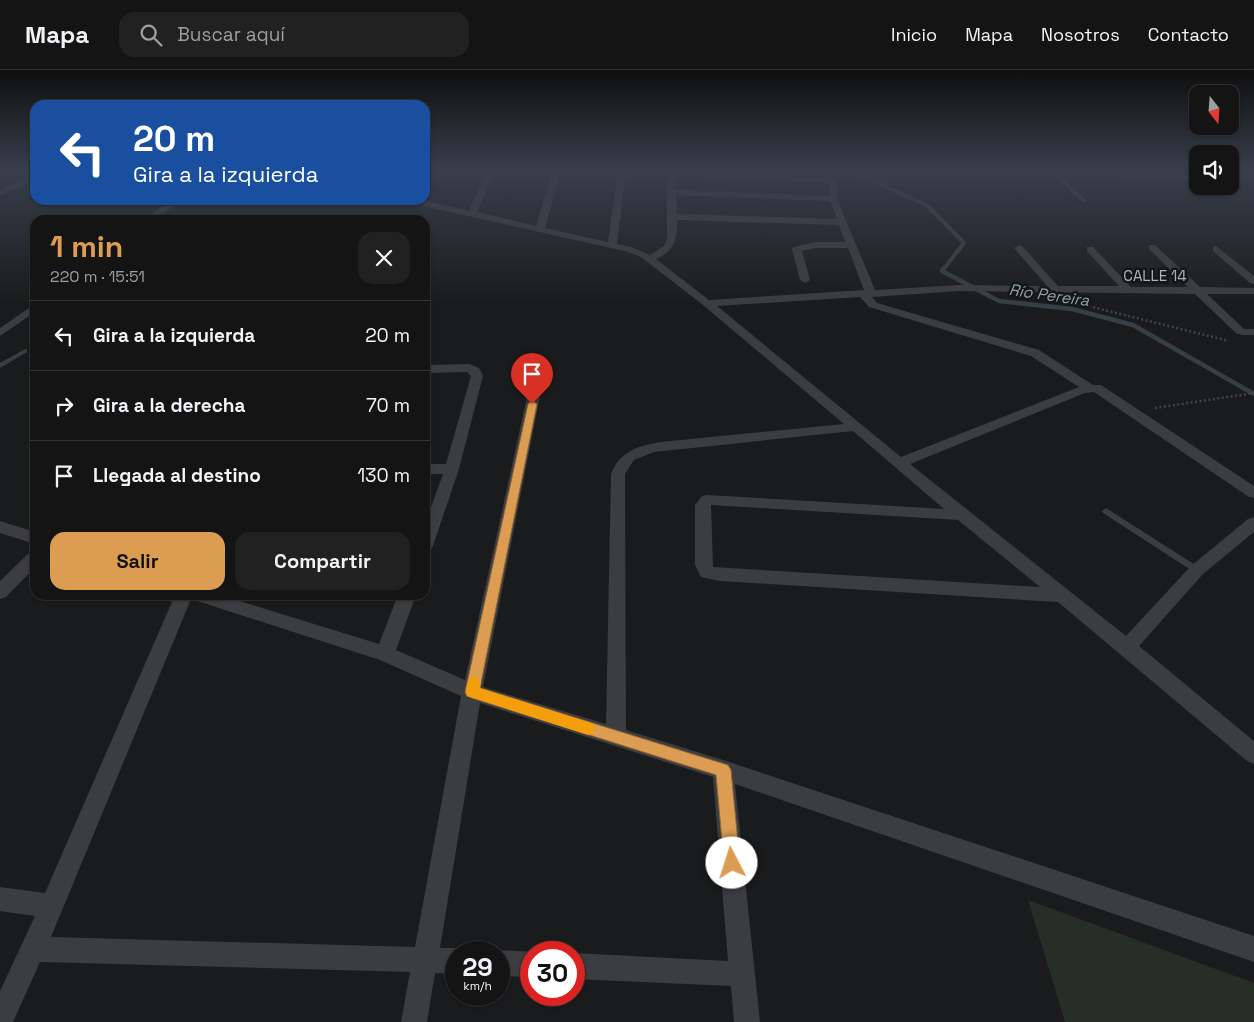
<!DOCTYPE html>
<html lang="es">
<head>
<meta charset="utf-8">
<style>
  body { margin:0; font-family:"Space Grotesk",sans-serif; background:#212122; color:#f1f3f6; height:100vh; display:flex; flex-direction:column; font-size:19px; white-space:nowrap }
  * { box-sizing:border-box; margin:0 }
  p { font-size:16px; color:#9d9ea0 }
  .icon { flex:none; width:28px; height:28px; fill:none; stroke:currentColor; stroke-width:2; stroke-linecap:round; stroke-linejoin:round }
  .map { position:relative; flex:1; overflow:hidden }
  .panel { position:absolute; left:30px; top:145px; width:400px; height:385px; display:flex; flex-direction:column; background:#141415; border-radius:15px; box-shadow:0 1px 4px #0004,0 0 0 1px #333334 }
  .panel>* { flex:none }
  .hud { position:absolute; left:30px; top:30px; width:400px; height:105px; border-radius:15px; box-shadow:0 1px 4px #0004,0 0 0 1px #333334; background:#1a4fa0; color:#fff; overflow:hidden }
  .needle { width:32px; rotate:163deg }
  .buttons { position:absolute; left:1189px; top:15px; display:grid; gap:10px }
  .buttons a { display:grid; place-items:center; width:50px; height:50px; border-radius:10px; background:#141415; box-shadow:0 1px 4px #0004,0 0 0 1px #333334; font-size:25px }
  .speed { position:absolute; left:445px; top:871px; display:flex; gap:10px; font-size:25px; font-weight:700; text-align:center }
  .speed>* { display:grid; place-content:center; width:65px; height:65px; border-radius:50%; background:#141415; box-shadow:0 1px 4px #0004,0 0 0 1px #333334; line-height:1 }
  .speed small { font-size:12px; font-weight:400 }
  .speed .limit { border:8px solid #d22; background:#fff; color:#111 }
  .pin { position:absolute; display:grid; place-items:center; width:42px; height:42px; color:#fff; margin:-51px -21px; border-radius:50% 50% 50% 0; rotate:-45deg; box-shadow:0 0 5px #0007 }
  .pin .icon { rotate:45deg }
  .me { position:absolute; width:55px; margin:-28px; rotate:355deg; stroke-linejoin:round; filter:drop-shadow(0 0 4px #0008) }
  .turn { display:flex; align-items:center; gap:18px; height:105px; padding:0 20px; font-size:22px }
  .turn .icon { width:65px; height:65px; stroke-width:2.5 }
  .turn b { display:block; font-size:35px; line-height:42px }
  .round { display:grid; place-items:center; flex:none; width:52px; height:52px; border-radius:15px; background:#212122 }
  .summary { display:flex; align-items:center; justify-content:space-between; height:85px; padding:0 20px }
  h1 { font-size:30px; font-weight:700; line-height:38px; color:#dc9d53 }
  .cta { display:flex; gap:10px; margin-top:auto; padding:10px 20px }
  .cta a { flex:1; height:58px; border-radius:15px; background:#dc9d53; color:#111; font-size:20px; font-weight:700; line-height:58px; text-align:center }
  .cta a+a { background:#212122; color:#f1f3f6 }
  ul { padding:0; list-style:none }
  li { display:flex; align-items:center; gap:15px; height:70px; padding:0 20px; border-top:1px solid #333334 }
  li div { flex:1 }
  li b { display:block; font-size:19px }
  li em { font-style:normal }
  header { display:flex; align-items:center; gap:30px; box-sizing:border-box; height:70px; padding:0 25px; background:#141415; border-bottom:1px solid #333334 }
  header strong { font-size:24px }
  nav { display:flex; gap:28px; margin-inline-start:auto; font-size:18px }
  .search { width:350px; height:45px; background:#212122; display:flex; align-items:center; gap:12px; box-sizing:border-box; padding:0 18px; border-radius:15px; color:#9d9ea0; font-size:19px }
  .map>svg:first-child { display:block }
  .green { fill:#272e27 }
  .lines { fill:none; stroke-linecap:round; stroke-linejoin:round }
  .stream-far1 { stroke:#363f44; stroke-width:4 }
  .stream { stroke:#363f44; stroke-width:4.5 }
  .path { stroke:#424448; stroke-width:2.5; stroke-dasharray:2 2.5; stroke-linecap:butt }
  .service { fill:#3c3d41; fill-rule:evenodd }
  .pedestrian { fill:#3c3d41; fill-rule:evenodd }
  .minor { fill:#3c3d41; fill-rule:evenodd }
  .route { fill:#dc9d53; stroke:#8f6636 }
  .slow { fill:#f59e0b }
  .labels { text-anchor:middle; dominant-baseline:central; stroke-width:5; stroke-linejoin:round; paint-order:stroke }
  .far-street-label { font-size:15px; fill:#afb3ba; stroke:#151617 }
  .far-water-label { font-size:16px; font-style:italic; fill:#8ba3b0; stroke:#151617 }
</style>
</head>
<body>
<header>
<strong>Mapa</strong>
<div class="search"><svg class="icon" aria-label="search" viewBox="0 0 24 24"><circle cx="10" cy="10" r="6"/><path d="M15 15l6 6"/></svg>Buscar aquí</div>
<nav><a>Inicio</a><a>Mapa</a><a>Nosotros</a><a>Contacto</a></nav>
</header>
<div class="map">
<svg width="1254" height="952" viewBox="0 0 1254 952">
  <rect width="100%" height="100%" fill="#1a1b1c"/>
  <path class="green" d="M1028 830 1254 913V952H1065Z"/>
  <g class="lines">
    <path class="stream-far1" d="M849 100 928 136 964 173 943 200"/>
    <path class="stream" d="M944 198 942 201 999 231 1072 239 1133 255 1254 324"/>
    <path class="path" d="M1080 234 1229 271
      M1155 338 1254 323"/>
    <path class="service" d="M827 100H831L832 112 828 111Z
      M1053 103H1057L1086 130V132H1082L1053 105Z
      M25 279 27 280V282L0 298V293Z
      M1106 438 1200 498 1202 500 1200 502H1194L1103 443 1102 441Z"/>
    <path class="pedestrian" d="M1254 259V265H1241L1237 262 1241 259Z"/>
    <path class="minor" d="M425 100H432L425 106Z
      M487 100H495L477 142 536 156 553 100H561L545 158 608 172 618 100H626L617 174 631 177 650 185 664 176 667 169V108L677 102H699L831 108 837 114V129L875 220 959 215 1047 216 1014 178 1019 175 1022 176 1058 216H1119L1087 181V177H1093L1131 217H1188L1149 179V175H1155L1200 217 1254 218V224H1207L1245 260 1247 262 1245 264H1237L1195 224 959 221 872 227 877 233 1039 280 1093 315H1101L1254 416V428L1249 427 1094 322 1085 323 910 394 1126 566 1191 496 1248 449 1254 447V462L1203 504 1139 576 1254 671V694L1247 691 1058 532 720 511 701 507 695 495V435L702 426 707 425 944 439 853 361 654 382 634 390 625 404 626 660 723 690 1254 866V892L735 714 760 952H734L731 916 574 909V883L728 891 713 707 480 633 440 878H456L465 882H456V904L435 903 427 952H401L410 902 40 892 13 952H0V921L35 846 0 841V817L45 823 175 525H220L379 574 398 525H416L396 580 465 610 534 295 540 291 544 292 546 295 483 617 606 654 611 404C620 381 638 376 661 372L844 354 703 235 641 187 625 181 410 133 406 130H422L469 141ZM679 106 826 112 829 115V126L676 120 675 109ZM676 125 830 131 837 149 677 144ZM677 150 839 155 845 172H815L794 177 792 179 800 210 805 213 810 210 802 181 815 178H848L864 220 709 230 656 189C675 181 677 169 677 150ZM860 227 869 237 1031 286 1079 317 901 387 717 236ZM711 435 958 450 1040 517 713 497ZM191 529 380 590 461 626 415 877 51 867Z
      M991 100H999L1000 101 996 103Z
      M1047 100 1198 104V108L1055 106Z
      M35 104V109L0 126V120Z
      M1230 104H1254V108H1230Z
      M171 130H181L155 150H144Z
      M1216 176 1254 206V214L1250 213 1213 181V177Z
      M35 234V242L0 266V258Z
      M469 294 479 298 483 306 459 399 433 476 431 480 425 482V454L443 404H425V394H446L471 306 467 302 425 303V295Z
      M0 451 35 462V474L0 463Z
      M35 481V497L6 527 0 529V511L29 483Z
      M499 880 534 882H531V907L499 906V882H494Z"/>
  </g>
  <linearGradient id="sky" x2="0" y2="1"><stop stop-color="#0e0f0f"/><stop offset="0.43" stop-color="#383f4b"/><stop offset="1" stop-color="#383f4b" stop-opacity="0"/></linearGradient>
  <rect width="1254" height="233" fill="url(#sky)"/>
  <path class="route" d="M532 331 537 334 480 618 728 695 731 700 740 793 738 799 732 801 726 799 724 793 716 705 472 628 467 626 465 622 528 334Z"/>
  <path class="slow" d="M474 607 479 609 481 613 480 618 588 652 593 654 595 658 593 663 588 665 467 626C465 620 467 615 469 609Z"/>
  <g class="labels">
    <g class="far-street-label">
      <text x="1155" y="205">CALLE 14</text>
    </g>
    <g class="far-water-label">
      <text transform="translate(1049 225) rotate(8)">Río Pereira</text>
    </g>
  </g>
</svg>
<div class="buttons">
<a><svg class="needle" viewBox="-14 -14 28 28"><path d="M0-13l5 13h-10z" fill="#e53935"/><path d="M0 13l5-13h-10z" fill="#9d9ea0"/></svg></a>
<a><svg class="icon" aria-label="sound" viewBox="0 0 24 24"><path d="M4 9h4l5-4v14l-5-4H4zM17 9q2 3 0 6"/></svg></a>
</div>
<div class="speed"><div>29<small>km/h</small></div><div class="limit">30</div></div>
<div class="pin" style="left:532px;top:334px;background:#d93025"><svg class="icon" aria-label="arrive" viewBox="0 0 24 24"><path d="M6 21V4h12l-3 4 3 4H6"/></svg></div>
<svg class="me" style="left:732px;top:793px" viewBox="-20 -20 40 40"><circle r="19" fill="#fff"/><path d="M0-13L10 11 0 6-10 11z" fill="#dc9d53"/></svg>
<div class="hud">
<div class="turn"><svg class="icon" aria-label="left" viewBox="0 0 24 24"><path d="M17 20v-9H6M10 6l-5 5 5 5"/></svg><div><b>20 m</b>Gira a la izquierda</div></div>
</div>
<section class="panel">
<div class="summary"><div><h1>1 min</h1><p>220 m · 15:51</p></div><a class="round"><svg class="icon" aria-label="close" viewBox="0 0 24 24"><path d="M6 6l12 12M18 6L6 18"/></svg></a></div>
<ul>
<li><svg class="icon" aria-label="left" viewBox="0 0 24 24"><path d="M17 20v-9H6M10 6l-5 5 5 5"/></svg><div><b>Gira a la izquierda</b></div><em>20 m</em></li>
<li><svg class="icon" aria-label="right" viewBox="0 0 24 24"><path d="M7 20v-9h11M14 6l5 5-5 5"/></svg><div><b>Gira a la derecha</b></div><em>70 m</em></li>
<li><svg class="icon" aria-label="arrive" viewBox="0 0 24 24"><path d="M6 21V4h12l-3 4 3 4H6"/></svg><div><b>Llegada al destino</b></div><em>130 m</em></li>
</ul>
<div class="cta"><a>Salir</a><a>Compartir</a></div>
</section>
</div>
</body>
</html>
